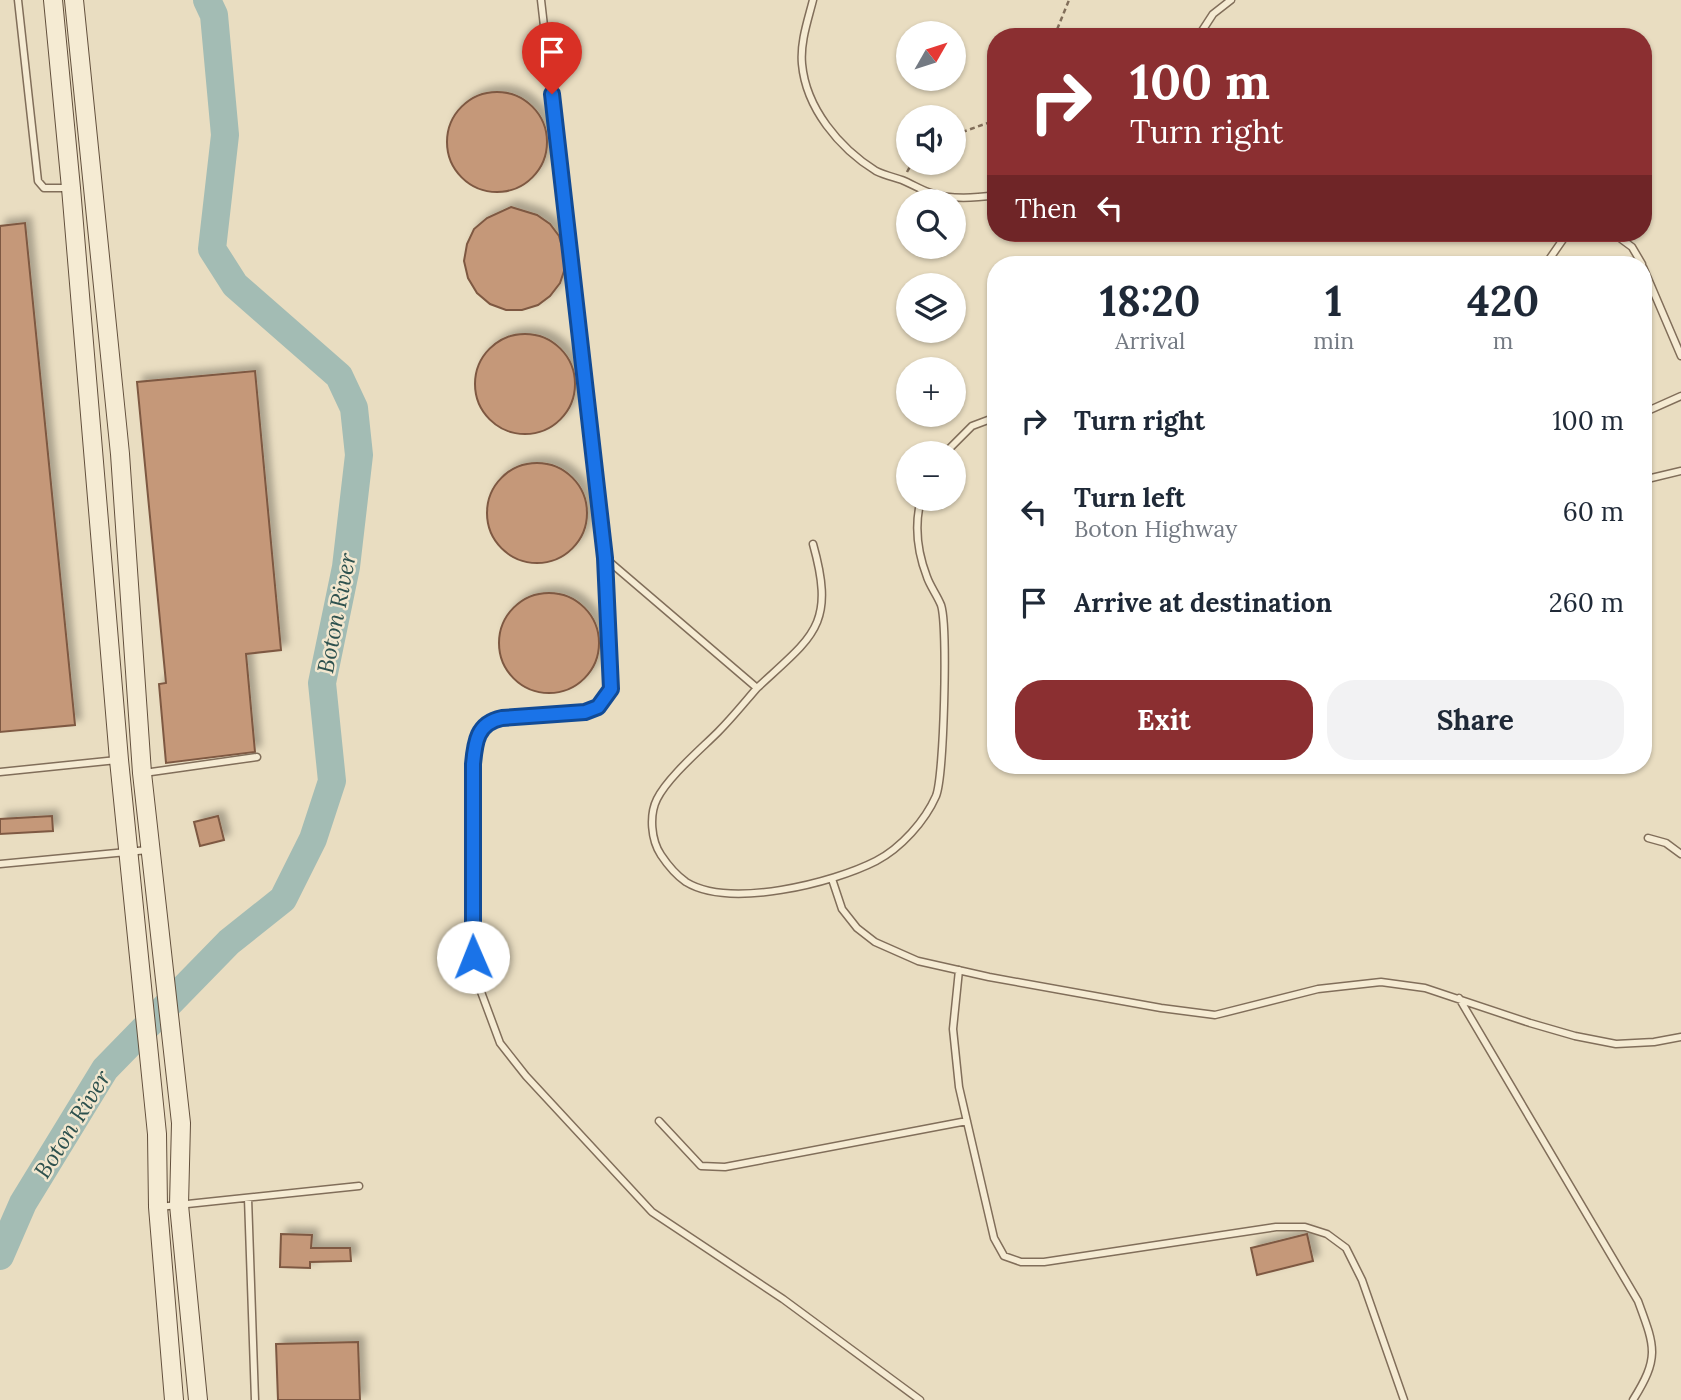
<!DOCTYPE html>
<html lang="en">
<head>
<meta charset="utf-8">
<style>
  body { margin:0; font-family:Lora,serif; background:#f2f2f3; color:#1f2937; height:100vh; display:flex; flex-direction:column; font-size:26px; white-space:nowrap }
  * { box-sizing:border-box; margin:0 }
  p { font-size:23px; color:#747a83 }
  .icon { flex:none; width:38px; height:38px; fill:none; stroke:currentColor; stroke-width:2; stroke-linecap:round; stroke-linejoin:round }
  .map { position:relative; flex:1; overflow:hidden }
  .drawer { position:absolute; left:987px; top:256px; width:665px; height:518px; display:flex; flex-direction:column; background:#fff; border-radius:28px; box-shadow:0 2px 5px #0004 }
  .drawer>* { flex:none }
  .top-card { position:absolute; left:987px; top:28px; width:665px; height:214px; border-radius:28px; box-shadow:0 2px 5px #0004; background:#8b2f31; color:#fff; overflow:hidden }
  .needle { width:46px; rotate:51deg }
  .buttons { position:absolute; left:896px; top:21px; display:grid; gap:14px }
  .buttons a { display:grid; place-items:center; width:70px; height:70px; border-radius:50%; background:#fff; box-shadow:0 2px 5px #0004; font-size:35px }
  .pin { position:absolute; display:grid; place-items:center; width:60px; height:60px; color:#fff; margin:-72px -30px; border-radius:50% 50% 50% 0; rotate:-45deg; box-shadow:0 0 7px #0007 }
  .pin .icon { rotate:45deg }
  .me { position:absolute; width:77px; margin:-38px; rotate:359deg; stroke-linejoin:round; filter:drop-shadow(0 0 5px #0008) }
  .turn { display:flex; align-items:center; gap:24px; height:147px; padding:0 28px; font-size:32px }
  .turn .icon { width:91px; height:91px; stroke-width:2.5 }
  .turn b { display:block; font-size:49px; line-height:60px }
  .then { display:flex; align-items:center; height:66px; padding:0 28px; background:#0003; gap:14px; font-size:26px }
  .eta { display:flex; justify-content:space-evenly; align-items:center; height:119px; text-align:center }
  .eta b { font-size:42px; font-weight:700; line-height:49px }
  .cta { display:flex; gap:14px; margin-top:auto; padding:14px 28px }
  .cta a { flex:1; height:80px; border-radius:28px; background:#8b2f31; color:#fff; font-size:28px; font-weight:700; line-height:80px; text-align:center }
  .cta a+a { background:#f2f2f3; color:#1f2937 }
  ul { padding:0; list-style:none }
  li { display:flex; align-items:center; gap:21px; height:91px; padding:0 28px }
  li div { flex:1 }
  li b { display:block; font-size:26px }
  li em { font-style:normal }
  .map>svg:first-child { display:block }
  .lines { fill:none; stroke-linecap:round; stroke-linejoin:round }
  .river { stroke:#a3bcb4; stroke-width:28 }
  .building { fill:#c59879; stroke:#7e5942; stroke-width:2; filter:url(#shadow) }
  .lane-casing { stroke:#816e5a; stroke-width:9 }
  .secondary-casing { stroke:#63503d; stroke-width:20 }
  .path { stroke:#816e5a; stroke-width:2.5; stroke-dasharray:5 3.5; stroke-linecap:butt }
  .lane { stroke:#f5ebd3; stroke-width:6 }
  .secondary { stroke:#f5ebd3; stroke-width:18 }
  .route-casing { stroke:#114b97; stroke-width:18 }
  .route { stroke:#1a73e8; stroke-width:12 }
  .labels { text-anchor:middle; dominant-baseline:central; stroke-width:5; stroke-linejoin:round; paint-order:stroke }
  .water-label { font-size:23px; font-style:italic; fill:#2d514e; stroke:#f2e7cf }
</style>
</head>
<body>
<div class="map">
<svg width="1681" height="1400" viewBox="0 0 1681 1400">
  <defs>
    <filter id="shadow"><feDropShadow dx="6" dy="-6" stdDeviation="3.5" flood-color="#0004"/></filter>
  </defs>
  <rect width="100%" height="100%" fill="#e9ddc1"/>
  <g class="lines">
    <path class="river" d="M0 1256 23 1203 105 1069 229 942 283 899 313 839 332 781 322 683 346 567 359 455 354 408 339 376 235 285 212 249 225 135 214 15 207 0"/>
  </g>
  <path class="building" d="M447 142a50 50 0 1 1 100 0a50 50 0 1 1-100 0Z
    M511 207 537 215 550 224 559 236 564 254 565 268 560 283 550 296 538 305 522 310H506L490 304 477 293 468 278 464 261 467 244 474 229 487 218Z
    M25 223 75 725 0 732V226Z
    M475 384a50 50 0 1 1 100 0a50 50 0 1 1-100 0Z
    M255 371 281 650 246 654 255 752 166 763 159 684 166 683 137 382Z
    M487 513a50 50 0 1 1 100 0a50 50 0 1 1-100 0Z
    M499 643a50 50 0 1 1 100 0a50 50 0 1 1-100 0Z
    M52 816 53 831 0 834V819Z
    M218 816 224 840 200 846 194 822Z
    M281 1234 312 1235 311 1248H350L351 1261 310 1262V1268L280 1267Z
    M1307 1234 1313 1261 1257 1275 1251 1248Z
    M358 1342 360 1400H278L276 1344Z"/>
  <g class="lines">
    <g class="lane-casing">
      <path id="lane" d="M18 0 38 181 44 188H69
        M541 0 605 558 611 689 598 707 585 712 502 718C477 723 475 742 473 764L472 941 474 973 500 1043 526 1076 652 1212 783 1299 920 1400
        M813 0C808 20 800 42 802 64 806 108 839 148 876 171 884 175 893 177 902 180 912 184 921 190 931 193 952 200 975 198 996 195
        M1198 37 1213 14 1231 0
        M1613 233 1632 247 1642 264
        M1546 264 1564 238 1574 233
        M1643 267 1681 356
        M1643 413 1681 396
        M945 453 972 426 996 417
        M1643 480 1681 471
        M605 558 757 688C744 703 732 718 718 732 701 749 668 777 657 799 649 815 651 840 661 855 667 864 676 875 686 882 730 909 833 883 876 861 901 848 925 821 936 796 944 776 948 626 941 605 937 595 930 586 927 577 917 551 914 526 921 499
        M757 688C813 636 836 626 813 544
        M0 772 117 760
        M144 773 257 757
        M1648 838 1666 843 1681 854
        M0 864 148 850
        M832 879 842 909 857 928 875 942 918 961 989 977 1161 1008 1215 1015 1318 989 1381 982 1425 988 1530 1023 1575 1036 1616 1044 1654 1042 1681 1037
        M959 970 953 1029 959 1087 994 1238 1004 1256 1021 1262H1044L1276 1227H1305L1327 1234 1346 1248 1362 1280 1404 1400
        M1459 998 1638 1301C1655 1347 1660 1357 1633 1400
        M659 1121 701 1166 725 1167 967 1121
        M248 1198 255 1400
        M159 1207 359 1186"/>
    </g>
    <g class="secondary-casing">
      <path id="secondary" d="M53 0 71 188 119 760 157 1134 158 1207 174 1400
        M74 0 120 454 142 773 181 1123 179 1205 198 1400"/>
    </g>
    <path class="path" d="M1054 37 1069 0
      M954 135 996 120
      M907 172 912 163"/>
    <use href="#lane" class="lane"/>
    <use href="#secondary" class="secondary"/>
  </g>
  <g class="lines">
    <g class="route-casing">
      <path id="route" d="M473 957V764C475 742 477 723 502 718L585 712 598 707 611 689 605 558 552 94"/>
    </g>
    <use href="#route" class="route"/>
  </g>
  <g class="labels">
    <g class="water-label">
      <text transform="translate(336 613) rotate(-79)">Boton River</text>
      <text transform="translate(72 1124) rotate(-58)">Boton River</text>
    </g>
  </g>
</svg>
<div class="buttons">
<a><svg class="needle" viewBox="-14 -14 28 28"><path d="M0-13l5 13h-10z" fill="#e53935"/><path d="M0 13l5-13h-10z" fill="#747a83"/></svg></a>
<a><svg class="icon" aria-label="sound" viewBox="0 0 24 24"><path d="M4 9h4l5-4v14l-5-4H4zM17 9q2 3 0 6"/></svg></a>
<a><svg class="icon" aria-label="search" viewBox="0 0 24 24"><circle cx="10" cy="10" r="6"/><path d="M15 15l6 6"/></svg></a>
<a><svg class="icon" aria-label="layers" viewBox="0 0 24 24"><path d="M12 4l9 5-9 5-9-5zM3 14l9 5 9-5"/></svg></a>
<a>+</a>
<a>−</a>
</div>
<div class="pin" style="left:552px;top:94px;background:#d93025"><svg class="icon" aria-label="arrive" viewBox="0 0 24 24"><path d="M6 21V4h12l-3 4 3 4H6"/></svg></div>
<svg class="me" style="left:473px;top:957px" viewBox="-20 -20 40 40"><circle r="19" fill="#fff"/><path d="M0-13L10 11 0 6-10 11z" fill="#1a73e8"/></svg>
<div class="top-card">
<div class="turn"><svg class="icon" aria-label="right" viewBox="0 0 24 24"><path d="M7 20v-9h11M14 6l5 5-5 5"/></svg><div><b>100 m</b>Turn right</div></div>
<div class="then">Then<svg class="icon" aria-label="left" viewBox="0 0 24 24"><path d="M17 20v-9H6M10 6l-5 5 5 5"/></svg></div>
</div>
<section class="drawer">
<div class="eta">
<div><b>18:20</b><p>Arrival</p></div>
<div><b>1</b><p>min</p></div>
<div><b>420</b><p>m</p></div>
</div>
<ul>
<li><svg class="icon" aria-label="right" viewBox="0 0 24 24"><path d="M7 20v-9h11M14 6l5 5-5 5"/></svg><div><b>Turn right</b></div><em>100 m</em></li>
<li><svg class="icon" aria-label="left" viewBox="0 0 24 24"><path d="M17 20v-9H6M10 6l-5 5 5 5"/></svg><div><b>Turn left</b><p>Boton Highway</p></div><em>60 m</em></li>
<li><svg class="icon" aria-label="arrive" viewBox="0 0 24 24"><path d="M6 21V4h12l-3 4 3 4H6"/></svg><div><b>Arrive at destination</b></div><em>260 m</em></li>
</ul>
<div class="cta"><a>Exit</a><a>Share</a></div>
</section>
</div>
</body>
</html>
